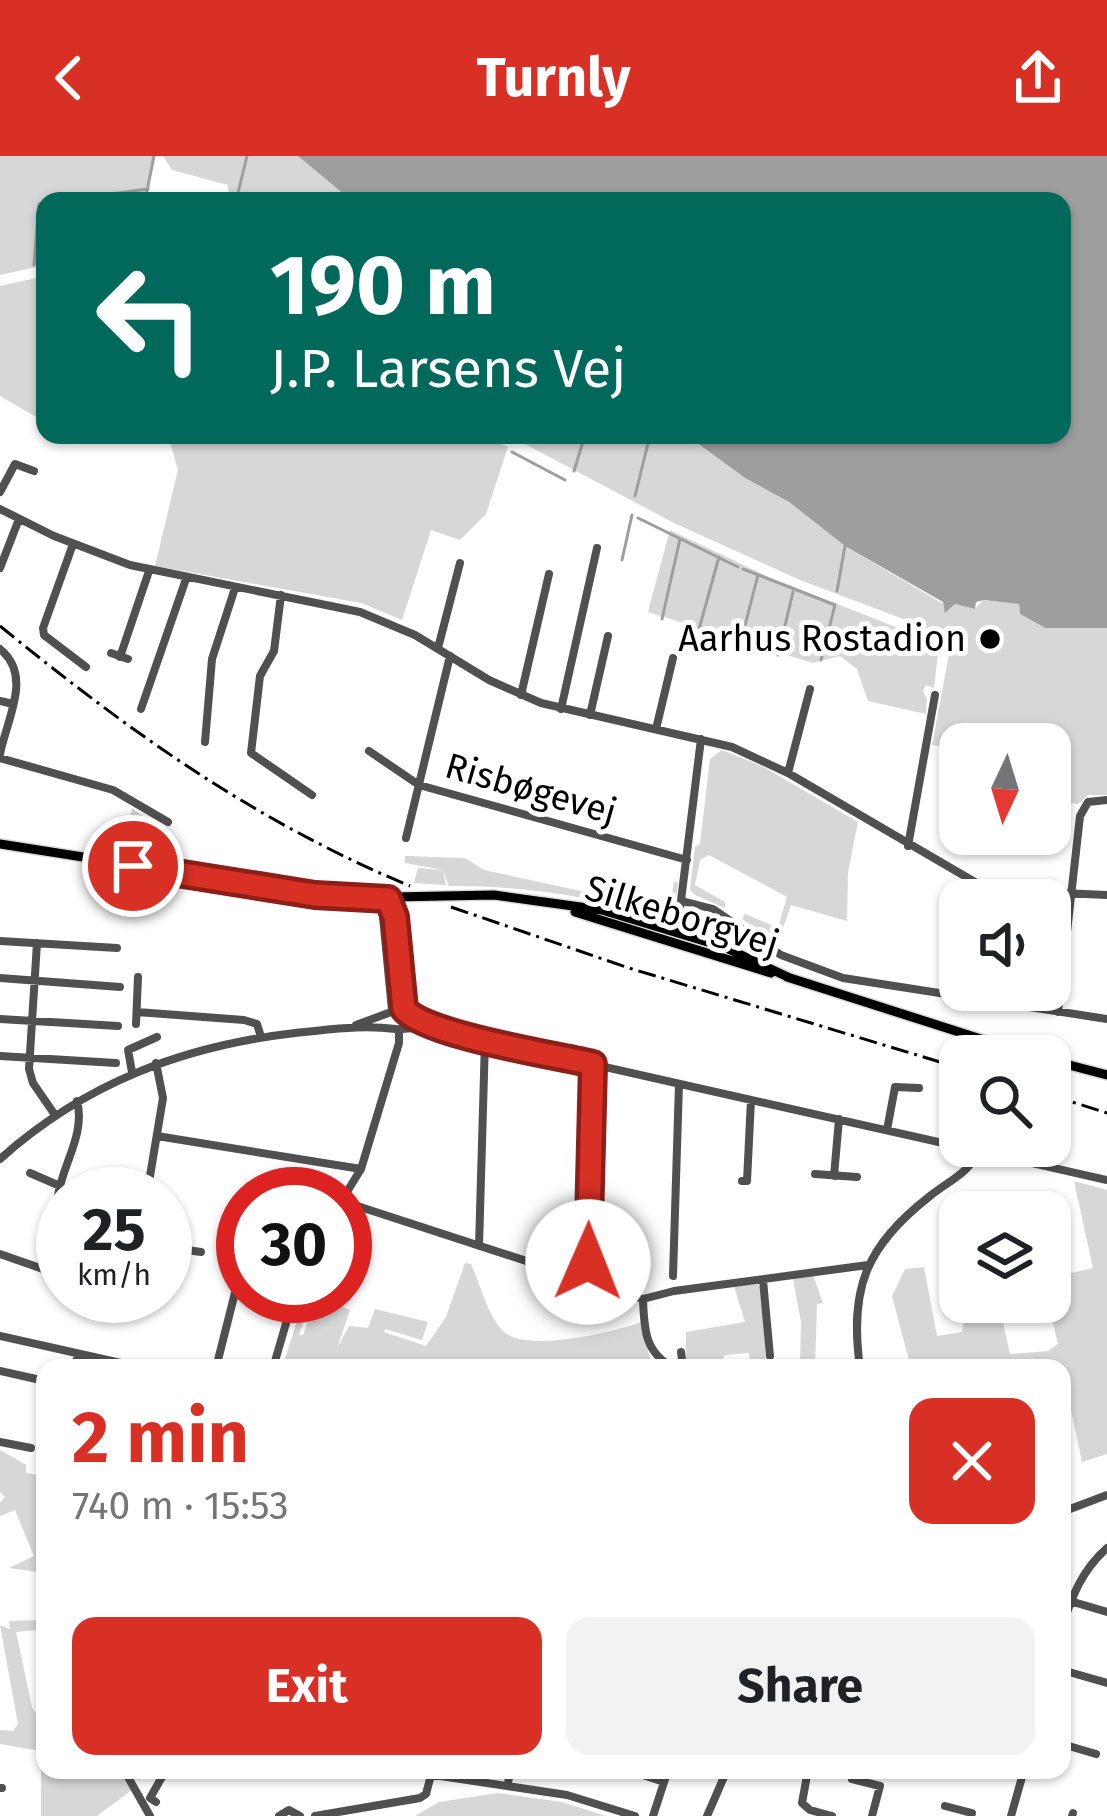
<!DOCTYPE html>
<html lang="en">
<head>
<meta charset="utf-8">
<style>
  body { margin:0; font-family:"Fira Sans",sans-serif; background:#f2f2f2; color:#202124; height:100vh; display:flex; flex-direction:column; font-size:45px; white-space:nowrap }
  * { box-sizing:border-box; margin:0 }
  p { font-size:39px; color:#757577 }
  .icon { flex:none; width:66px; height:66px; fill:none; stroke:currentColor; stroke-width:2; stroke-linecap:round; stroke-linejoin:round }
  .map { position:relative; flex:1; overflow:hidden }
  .drawer { position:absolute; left:36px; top:1203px; width:1035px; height:420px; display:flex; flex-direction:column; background:#fff; border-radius:24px; box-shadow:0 3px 9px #0004 }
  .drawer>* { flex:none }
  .banner { position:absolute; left:36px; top:36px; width:1035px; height:252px; border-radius:24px; box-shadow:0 3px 9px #0004; background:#00695c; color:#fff; overflow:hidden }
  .needle { width:78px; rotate:184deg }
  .controls { position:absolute; left:939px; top:567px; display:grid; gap:24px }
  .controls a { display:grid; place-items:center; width:132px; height:132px; border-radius:24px; background:#fff; box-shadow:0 3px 9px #0004; font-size:60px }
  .speed { position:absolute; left:36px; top:1011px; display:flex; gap:24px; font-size:60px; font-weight:700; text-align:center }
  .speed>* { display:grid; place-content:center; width:156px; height:156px; border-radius:50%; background:#fff; box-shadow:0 3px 9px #0004; line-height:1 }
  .speed small { font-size:30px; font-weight:400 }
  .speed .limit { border:18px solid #d22; background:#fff; color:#111 }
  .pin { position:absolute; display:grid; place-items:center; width:102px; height:102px; color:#fff; margin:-51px; border:6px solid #fff; border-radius:50%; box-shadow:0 3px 12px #0007 }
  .me { position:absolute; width:132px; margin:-66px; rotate:1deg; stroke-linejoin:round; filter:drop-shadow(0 0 9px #0008) }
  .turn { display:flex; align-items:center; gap:42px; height:252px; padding:0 36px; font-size:54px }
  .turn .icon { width:156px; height:156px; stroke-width:2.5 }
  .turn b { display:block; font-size:84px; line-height:102px }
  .round { display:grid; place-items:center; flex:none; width:126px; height:126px; border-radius:24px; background:#f2f2f2 }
  .summary { display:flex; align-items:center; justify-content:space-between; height:204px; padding:0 36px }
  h1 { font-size:72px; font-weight:700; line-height:90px; color:#d93025 }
  .primary-button { display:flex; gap:24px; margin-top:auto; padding:24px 36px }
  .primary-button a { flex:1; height:138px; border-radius:24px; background:#d93025; color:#fff; font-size:48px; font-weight:700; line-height:138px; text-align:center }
  .primary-button a+a { background:#f2f2f2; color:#202124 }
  header { display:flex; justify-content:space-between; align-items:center; height:156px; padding:0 36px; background:#d93025; color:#fff; font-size:54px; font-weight:700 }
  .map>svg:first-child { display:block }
  .green { fill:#d7d7d7 }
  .water { fill:#9e9e9e }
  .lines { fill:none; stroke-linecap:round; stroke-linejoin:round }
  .stream { stroke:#9e9e9e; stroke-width:3 }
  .major-casing { stroke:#dbdbdb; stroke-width:12 }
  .minor { stroke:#505050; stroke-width:8 }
  .major { stroke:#000; stroke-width:9 }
  .rail { stroke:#000; stroke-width:3; stroke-dasharray:18 6 3 6; stroke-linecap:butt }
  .route-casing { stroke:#8d1f18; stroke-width:30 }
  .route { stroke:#d93025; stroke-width:21 }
  .poi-dot { fill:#000; stroke:#fff; stroke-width:4.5 }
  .labels { text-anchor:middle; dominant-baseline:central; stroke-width:10; stroke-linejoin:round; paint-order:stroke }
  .poi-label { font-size:36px; fill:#000; stroke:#fff; text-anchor:end }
  .street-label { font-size:36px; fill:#000; stroke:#fff }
</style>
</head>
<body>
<header><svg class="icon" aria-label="back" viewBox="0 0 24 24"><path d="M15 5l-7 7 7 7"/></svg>Turnly<svg class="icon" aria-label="share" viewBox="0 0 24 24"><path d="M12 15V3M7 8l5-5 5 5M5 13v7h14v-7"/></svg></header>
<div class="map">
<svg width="1107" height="1660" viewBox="0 0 1107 1660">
  <rect width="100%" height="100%" fill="#fff"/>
  <path class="green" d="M0 0H154L145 45H45V109L0 119Z
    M163 0H298L352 45H229L228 29 172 14Z
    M45 120V266L0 240V130Z
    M168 279H484L508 291 486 358 460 384 431 374 402 464 361 447 155 410 178 314Z
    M508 279H685L745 322 789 346 845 390 950 452 955 448 975 453 983 444 1019 448 1020 458 1044 472H1107V639H1088L1078 648 1052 644 1050 588H960V594L932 589 949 498 943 478 800 424 674 367Z
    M670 374 771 422 939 488 934 532 926 529 923 535 927 544 926 558 868 545 857 513 840 500 813 507 648 456Z
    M722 594 762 610 858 666 848 716 847 765 791 749 781 778 770 782 742 763 745 758 778 772 787 741 709 699 700 704 695 729 725 746V752L695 739 690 734 695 691 700 688 710 603Z
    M132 652 156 669 160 683 173 684 177 705 122 696Z
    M405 700 465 702 484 714 669 754 674 726H678L675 755 665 760C594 742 523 729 449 730L443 715 446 729 414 727 418 712 443 714 405 707Z
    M1074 1025 1107 1034V1298L1082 1306 1062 1212H911L892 1140 905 1113 924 1111 937 1180 962 1176 967 1146H991L1000 1153 1010 1198 1048 1195 1058 1188 1048 1146 1050 1122 1093 1112Z
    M465 1107 471 1108C480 1128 488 1161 504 1176 528 1197 614 1176 642 1166L652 1212H348L334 1205 301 1206 299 1212H282L305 1140H312L299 1179H303L317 1141 350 1154 337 1192 349 1170 368 1172 375 1153 428 1166 422 1184 385 1173 384 1176 426 1190 446 1161Z
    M813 1119 823 1147 817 1148 815 1212H800L801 1166 793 1123Z
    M757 1128 761 1132 766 1205 760 1212H751L749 1197 725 1199 718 1212H685L686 1176 745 1166 734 1130Z
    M0 1294 26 1309V1317L45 1320V1477L37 1474 16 1476 32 1551 37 1559 45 1560V1614H121L133 1633 97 1660H41V1595L0 1588V1574L13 1575 18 1568 0 1469 10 1473 9 1465 38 1464 37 1416 9 1412 34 1400 15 1354 0 1360V1347L5 1341 0 1336Z
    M498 1637 562 1646 606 1660H415L439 1646Z"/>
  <path class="water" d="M298 0H1107V472H1045L1020 458 1019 448 984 444 976 446 975 453 955 448 945 457 943 446 845 390 789 346 745 322 686 279H1062V45H352Z"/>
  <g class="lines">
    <path class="stream" d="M59 45 148 33
      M145 45 154 0
      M236 45 247 0
      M34 109 39 48 45 47
      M512 296 565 324
      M574 315 585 279
      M635 340 650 279
      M638 362 738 411
      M622 404 632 359
      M743 413 835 449 821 504
      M837 435 845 390
      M662 463 680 383
      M699 473 719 401
      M742 481 758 419
      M778 499 793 436"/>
    <g class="major-casing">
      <path id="major" d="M0 688 343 742 494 739 602 754 724 791 790 822
        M575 756 771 817
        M787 821 1034 900
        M1050 904 1107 919"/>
    </g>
    <path class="minor" d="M0 336 15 308 34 315
      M0 353 54 380 130 409 360 456 415 479 489 524 541 547 732 591 788 617 980 729 1015 735 1107 739
      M73 388 43 472 44 479 86 511
      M0 412 19 363
      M281 439 274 495 260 520 251 597 312 639
      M438 492 460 407
      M0 493C33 520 7 562 0 598
      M111 497 128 503
      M120 501 149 415
      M521 539 549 418
      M0 545 13 548
      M141 553 186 423
      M561 553 597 392
      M590 559 608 480
      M656 573 673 502
      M205 586 212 503 235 432
      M369 595 419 629 687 704
      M0 602 113 634 168 666
      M788 617 810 533
      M406 682 450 500
      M908 690 935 539
      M388 743 383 761 392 854
      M388 743 395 761 404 853
      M682 745 713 753 781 799 843 822 1107 863
      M677 777 701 583
      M0 785 117 792
      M37 787 29 913 33 927 55 959
      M0 822 120 831
      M1005 849 1006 834
      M137 856 244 864 257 868 261 881
      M1058 856 1080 660 1088 646 1107 644
      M0 863 118 870
      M136 868 138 821
      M356 869 402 852C424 871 456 877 485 884L1107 1024
      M0 900 116 907
      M132 916 128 894 157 881
      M1050 952 1058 954
      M887 974 895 931 919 932
      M157 980 361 1013
      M1004 1002 1009 990
      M0 1003C85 927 183 890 295 877 330 873 362 869 396 873 407 874 419 870 432 872
      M30 1017 60 1030
      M815 1018 857 1021
      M834 1020 839 963
      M742 1025H747L751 944
      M147 1038 163 942 156 907
      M345 1039 361 1013 399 887V873
      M345 1046 643 1143 674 1135 868 1109
      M63 1075C41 1031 89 990 77 945
      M479 1090 485 884
      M165 1091 201 1096
      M0 1098 63 1120
      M588 1106 593 908
      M673 1120 679 928
      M763 1124 770 1200
      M643 1143C644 1174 645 1197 674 1212
      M0 1180 143 1212
      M681 1196 683 1212
      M73 1212 79 1198
      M216 1212 243 1105
      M273 1212 294 1140
      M860 1212C849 1132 866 1090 930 1040 949 1025 968 1017 979 996
      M0 1215 45 1225
      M0 1286 31 1292
      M1062 1356 1107 1339
      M1070 1445 1107 1456
      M1062 1471C1072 1440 1082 1414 1107 1392
      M45 1500V1509
      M1062 1514 1107 1527
      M1062 1588 1096 1598
      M124 1614 150 1660
      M400 1614 567 1639 635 1660
      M628 1614 664 1626
      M808 1614 802 1647 810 1654 832 1660
      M852 1623 880 1630 872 1660
      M508 1628 510 1614
      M0 1632H2
      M156 1646 150 1642 166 1614
      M945 1650 972 1657 971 1660
      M279 1660 289 1654 300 1660
      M315 1660 420 1642 426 1638 431 1619
      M653 1660 668 1614
      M707 1660 727 1614
      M1011 1660 1024 1614
      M1072 1660 1073 1657"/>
    <use href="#major" class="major"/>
    <path class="rail" d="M0 470C130 576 254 665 410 730
      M451 751 629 812 960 912
      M1050 939 1107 957"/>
  </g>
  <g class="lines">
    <g class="route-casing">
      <path id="route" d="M133 710 315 739 388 743 395 761 404 853C425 879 555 899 593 908L588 1106"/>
    </g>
    <use href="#route" class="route"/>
  </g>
  <circle class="poi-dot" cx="990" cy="483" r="12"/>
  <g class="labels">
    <g class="poi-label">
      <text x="966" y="483">Aarhus Rostadion</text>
    </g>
    <g class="street-label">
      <text transform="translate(531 633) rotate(16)">Risbøgevej</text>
      <text transform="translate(682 760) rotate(17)">Silkeborgvej</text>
    </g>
  </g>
</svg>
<div class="controls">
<a><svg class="needle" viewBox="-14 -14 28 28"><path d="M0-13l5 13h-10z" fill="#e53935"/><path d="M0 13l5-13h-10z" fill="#757577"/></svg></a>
<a><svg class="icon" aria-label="sound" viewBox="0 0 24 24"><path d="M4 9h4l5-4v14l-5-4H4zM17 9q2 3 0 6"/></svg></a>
<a><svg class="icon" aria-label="search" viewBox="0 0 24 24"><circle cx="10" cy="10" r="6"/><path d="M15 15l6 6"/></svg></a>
<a><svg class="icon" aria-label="layers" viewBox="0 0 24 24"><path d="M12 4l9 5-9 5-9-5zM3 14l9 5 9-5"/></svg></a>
</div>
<div class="speed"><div>25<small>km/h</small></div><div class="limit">30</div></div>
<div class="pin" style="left:133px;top:710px;background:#d93025"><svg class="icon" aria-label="arrive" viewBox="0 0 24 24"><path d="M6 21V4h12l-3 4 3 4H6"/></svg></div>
<svg class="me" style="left:588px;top:1106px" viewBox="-20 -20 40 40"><circle r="19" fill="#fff"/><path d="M0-13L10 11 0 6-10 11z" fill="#d93025"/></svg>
<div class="banner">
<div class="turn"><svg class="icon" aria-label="left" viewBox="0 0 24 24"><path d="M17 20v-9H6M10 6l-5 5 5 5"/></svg><div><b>190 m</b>J.P. Larsens Vej</div></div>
</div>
<section class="drawer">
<div class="summary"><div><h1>2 min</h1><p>740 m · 15:53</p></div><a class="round" style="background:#d93025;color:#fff"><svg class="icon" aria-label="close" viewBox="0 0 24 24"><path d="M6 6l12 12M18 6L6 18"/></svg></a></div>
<div class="primary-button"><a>Exit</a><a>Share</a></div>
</section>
</div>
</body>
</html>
